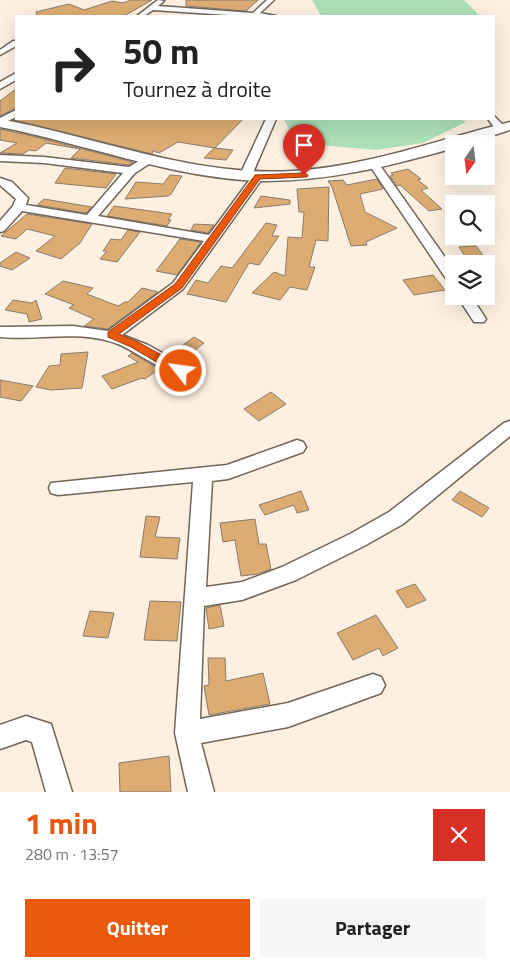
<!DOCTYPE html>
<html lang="fr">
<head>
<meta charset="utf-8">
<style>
  body { margin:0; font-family:"Titillium Web",sans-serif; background:#f6f6f6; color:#222; height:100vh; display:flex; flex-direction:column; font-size:19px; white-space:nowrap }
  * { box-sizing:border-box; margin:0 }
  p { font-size:16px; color:#767676 }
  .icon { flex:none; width:28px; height:28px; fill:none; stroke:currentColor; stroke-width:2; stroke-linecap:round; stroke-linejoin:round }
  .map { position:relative; height:792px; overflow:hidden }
  .panel { display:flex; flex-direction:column; background:#fff; flex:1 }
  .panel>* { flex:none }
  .guide { position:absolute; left:15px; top:15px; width:480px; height:105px; border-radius:0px; box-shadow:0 5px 20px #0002; background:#fff; color:#222; overflow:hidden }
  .needle { width:32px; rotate:194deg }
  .fabs { position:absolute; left:445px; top:135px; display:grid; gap:10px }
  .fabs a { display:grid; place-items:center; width:50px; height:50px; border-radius:0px; background:#fff; box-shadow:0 5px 20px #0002; font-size:25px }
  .pin { position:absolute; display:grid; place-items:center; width:42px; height:42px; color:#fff; margin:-51px -21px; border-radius:50% 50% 50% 0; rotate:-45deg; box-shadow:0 0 5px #0007 }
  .pin .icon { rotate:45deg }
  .me { position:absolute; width:55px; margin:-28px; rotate:300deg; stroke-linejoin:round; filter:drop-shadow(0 0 4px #0008) }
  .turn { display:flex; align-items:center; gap:18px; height:105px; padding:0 25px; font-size:22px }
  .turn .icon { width:65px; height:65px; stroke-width:2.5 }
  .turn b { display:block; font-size:35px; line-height:42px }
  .round { display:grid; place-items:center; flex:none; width:52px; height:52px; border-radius:0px; background:#f6f6f6 }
  .headline { display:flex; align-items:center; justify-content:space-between; height:85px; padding:0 25px }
  h1 { font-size:30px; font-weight:700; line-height:38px; color:#ea580c }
  .cta { display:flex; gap:10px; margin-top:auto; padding:10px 25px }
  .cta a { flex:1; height:58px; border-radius:0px; background:#ea580c; color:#fff; font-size:20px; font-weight:700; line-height:58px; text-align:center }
  .cta a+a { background:#f6f6f6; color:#222 }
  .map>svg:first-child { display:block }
  .green { fill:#ade0b7 }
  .building { fill:#dcac72; stroke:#887c6e }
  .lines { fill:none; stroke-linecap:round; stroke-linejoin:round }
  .street-casing { stroke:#716558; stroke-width:3 }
  .secondary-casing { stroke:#716558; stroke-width:3 }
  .street { fill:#fff; fill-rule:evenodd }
  .secondary { fill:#fff; fill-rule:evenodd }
  .route { fill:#ea580c; stroke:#983908 }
</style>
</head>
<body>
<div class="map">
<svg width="510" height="792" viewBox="0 0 510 792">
  <rect width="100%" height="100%" fill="#fdf0e0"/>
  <path class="green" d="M312 0H464L480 16H321Z
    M284 119H460L466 122 423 143 376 150 295 143Z"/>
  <path class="building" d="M131 0H152L124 16H37L36 12 69 4 84 10 112 1 123 3Z
    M186 0H258L246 11 186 6Z
    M16 89V108L0 116V101Z
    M17 119H243L215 148 178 142 159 153 153 151 152 154 14 120Z
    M0 129 32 136 133 162 129 165 71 158 80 149 46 143 36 151 29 150 23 154 0 153 17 143 0 140Z
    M214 148 233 150 226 160 204 158Z
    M65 168 116 174 106 188 55 183Z
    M408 169 421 179 418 180 428 188 421 190 442 209 429 211 400 185 397 186 390 176 393 175 391 173Z
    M170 175 182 176 171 194 168 196 125 199 136 182 163 184Z
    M377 179 383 189 360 194 365 212 397 228 366 242 367 245 351 246 332 187 328 181 343 180 347 185Z
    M329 187 328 241 316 240 309 267H315L307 290 290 287 280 300 252 293 274 272 285 276 288 237 302 238 304 212H299L297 189Z
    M261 196 290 200V204L254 208Z
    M44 199 92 207 86 213 37 205Z
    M114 206 172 214 168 220H171L167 226 107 216Z
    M27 214 92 224 80 243 61 259 36 251 55 236 27 229 16 239 1 236Z
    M266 223 277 225 272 236H279L259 265 249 263 226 302 187 294 196 280 208 283 221 266 232 268Z
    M194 224 214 225 208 233 191 230Z
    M128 230 140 232 117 262 100 259 107 251H103L111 239 121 240Z
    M180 239 201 242 177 275 156 271Z
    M476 246 488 262 470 264 459 247Z
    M16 252 30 258 12 270 0 266V263Z
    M433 275 445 290 414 295 403 280Z
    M63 281 93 288 87 294 118 306 125 302H128L142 288 158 292 108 329 84 326 94 319 69 308 74 305 45 294Z
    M13 300 32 303 36 300 42 319 29 322 27 314 5 310Z
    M194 337 204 343 186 357 175 351Z
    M88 352 82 388 51 390 36 387 49 366 60 365 61 354Z
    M132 353 159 369 145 379 142 378 112 389 102 376 138 362 128 356Z
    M0 380 33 386 21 401 0 397Z
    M271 392 286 404 259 421 244 409Z
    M301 491 309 510 297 513 294 505 265 515 259 505Z
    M460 491 489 508 482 517 452 500Z
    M146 516 160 517 155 537 180 538 177 559 140 557Z
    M255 519 259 544H266L271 569 258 574 241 576 235 540 223 542 220 523Z
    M415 584 426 600 407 608 396 591Z
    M150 601 181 602 177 641 144 640Z
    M220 605 224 626 209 629 206 608Z
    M90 611 114 613 108 638 83 636Z
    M376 615 398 648 383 656 379 648 353 660 337 633Z
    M208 658H225L226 681 263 673 270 704 209 715 204 686 209 685Z
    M169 756 171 792H120L119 763Z"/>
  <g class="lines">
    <g class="street-casing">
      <path id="street" d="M158 0 164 1 158 6 253 13 267 0H274L260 13 276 16H243L153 10 144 16H137Z
        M13 41H16V46L0 55V50Z
        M16 73V80L0 89V82Z
        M16 110V117L0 125V118Z
        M494 116 505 127V131H497L488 119H494Z
        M266 119H276L252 175 246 178 242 177 240 175Z
        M0 155 44 157 129 167 147 156H155V160L135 173 98 216 209 235 254 174H262L264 176 183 289 122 335 148 345 187 367 189 371 187 375C173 379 134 350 118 344 79 329 40 341 0 337V327L73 326 108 331 173 283 204 241 22 211 4 231 0 232V221L13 206 16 199 0 185V178L12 182 28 198 26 205 87 215 123 173 44 163 0 161Z
        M375 163 379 164 454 270V284L449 283 370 166Z
        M457 296H471L486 319 484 322H474Z
        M510 421V436L403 524 364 546 296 580 242 600 204 606 200 719 288 703 373 674 381 677 385 685 381 693 288 727 201 743 214 792H188L175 733 193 482 58 495 51 493 49 488 51 483 227 465 297 440 303 442 306 447 303 452 228 479 212 481 206 587 242 582 282 567 350 534 389 512 504 423Z
        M26 716 51 724 72 792H46L32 742 26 740 0 749V725Z"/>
    </g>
    <g class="secondary-casing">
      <path id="secondary" d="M0 119C97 137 193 177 293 171 369 166 437 140 510 122V130L466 144H454V148C390 166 326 182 260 181 172 178 86 144 0 127Z"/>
    </g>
    <use href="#street" class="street"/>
    <use href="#secondary" class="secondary"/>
  </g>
  <path class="route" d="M304 173 308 175 307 177 260 179 182 288 119 334 138 342 185 368V374H177L131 347 108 337V332L175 284 255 175Z"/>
</svg>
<div class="fabs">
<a><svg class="needle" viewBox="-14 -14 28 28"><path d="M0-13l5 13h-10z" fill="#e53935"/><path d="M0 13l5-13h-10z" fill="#767676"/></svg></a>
<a><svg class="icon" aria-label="search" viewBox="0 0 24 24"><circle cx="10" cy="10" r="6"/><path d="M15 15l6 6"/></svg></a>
<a><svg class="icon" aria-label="layers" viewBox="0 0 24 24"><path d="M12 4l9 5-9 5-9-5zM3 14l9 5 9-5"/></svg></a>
</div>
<div class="pin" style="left:304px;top:175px;background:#d93025"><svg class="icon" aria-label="arrive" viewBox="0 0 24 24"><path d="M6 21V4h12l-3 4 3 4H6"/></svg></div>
<svg class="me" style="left:181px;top:371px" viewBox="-20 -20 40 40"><circle r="17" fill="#ea580c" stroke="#fff" stroke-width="3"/><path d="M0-11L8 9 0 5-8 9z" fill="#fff"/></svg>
<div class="guide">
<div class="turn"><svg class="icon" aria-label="right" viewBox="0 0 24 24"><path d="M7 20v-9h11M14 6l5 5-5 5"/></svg><div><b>50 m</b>Tournez à droite</div></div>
</div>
</div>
<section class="panel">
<div class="headline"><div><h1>1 min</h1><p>280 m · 13:57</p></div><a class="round" style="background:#d93025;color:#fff"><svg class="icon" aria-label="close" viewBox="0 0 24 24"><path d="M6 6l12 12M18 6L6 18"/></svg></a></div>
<div class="cta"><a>Quitter</a><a>Partager</a></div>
</section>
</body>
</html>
